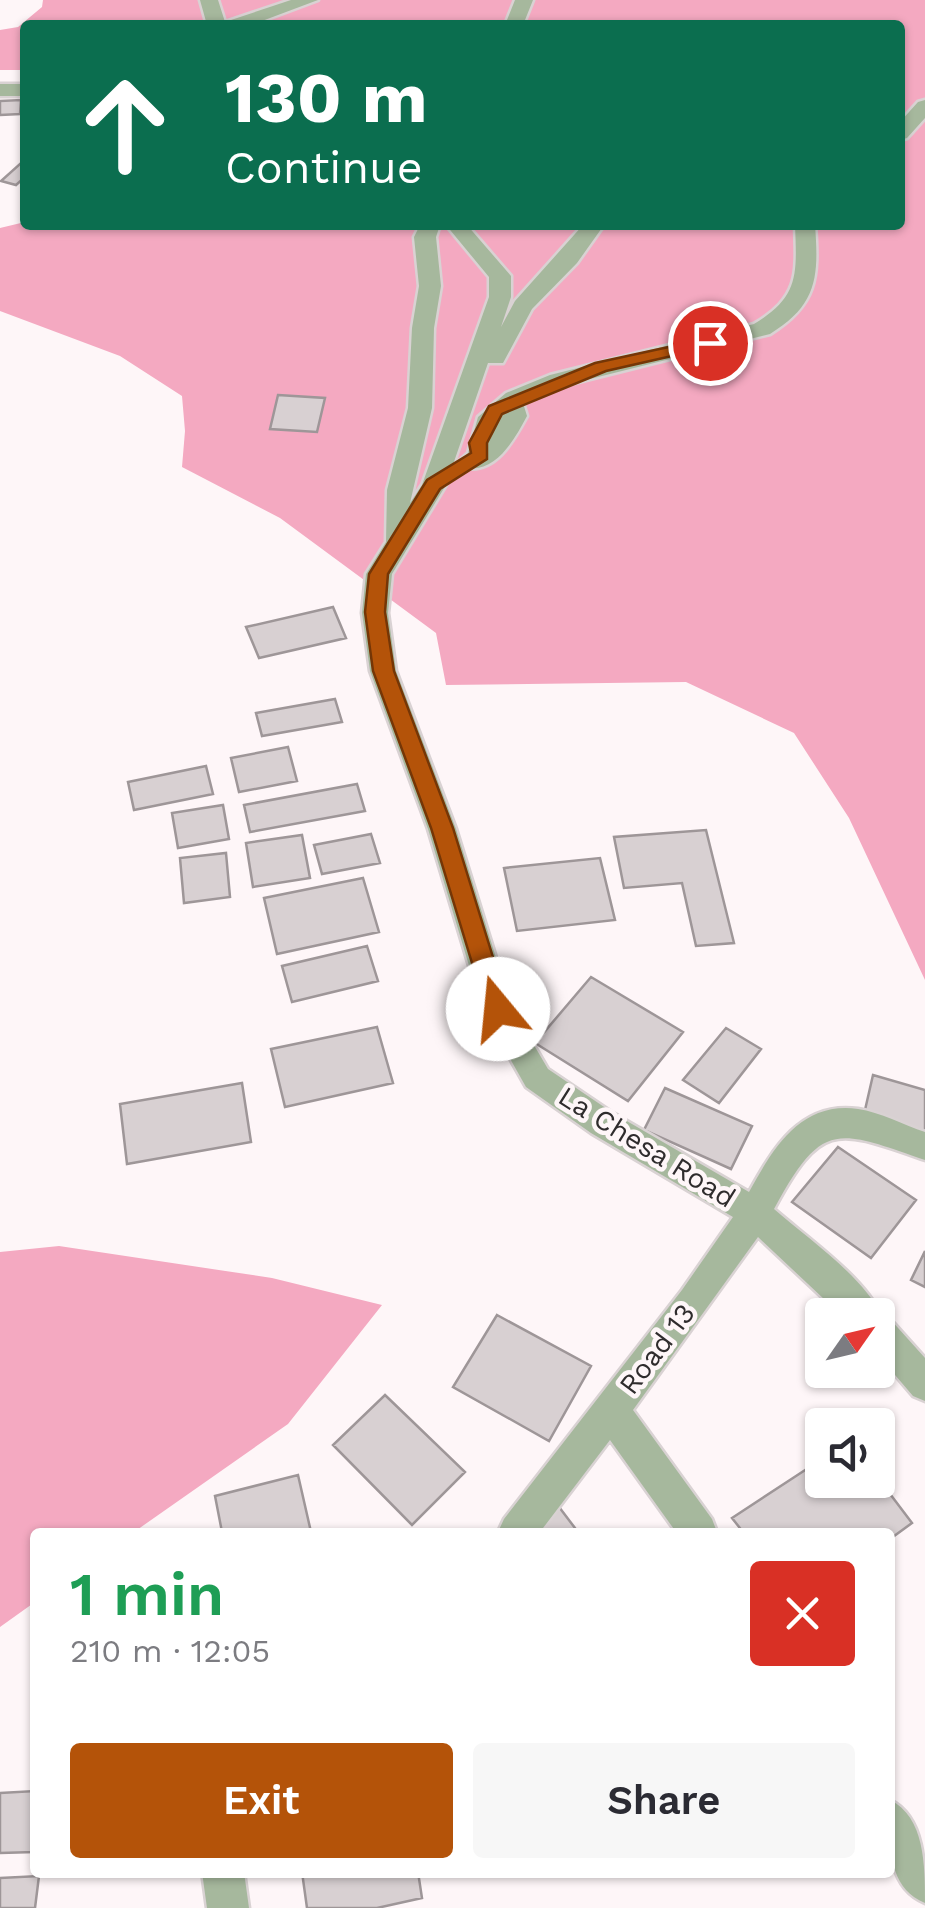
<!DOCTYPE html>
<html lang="en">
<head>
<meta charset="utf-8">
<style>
  body { margin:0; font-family:"Work Sans",sans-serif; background:#f7f7f7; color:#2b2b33; height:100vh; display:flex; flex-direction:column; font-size:38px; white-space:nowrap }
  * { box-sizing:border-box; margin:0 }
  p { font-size:32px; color:#7c7c81 }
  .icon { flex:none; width:55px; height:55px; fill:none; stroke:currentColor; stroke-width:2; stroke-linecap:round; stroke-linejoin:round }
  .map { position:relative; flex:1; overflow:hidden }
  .details { position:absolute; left:30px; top:1528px; width:865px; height:350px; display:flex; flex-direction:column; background:#fff; border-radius:10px; box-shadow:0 2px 8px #0004 }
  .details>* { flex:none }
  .guide { position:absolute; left:20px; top:20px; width:885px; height:210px; border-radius:10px; box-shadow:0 2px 8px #0004; background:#0b6e4f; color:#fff; overflow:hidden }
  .needle { width:65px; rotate:56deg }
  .tools { position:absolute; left:805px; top:1298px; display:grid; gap:20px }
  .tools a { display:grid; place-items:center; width:90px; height:90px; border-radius:10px; background:#fff; box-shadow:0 2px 8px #0004; font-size:50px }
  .pin { position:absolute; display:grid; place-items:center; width:85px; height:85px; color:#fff; margin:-42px; border:5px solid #fff; border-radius:50%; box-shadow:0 2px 10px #0007 }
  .me { position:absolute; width:110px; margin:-55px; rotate:343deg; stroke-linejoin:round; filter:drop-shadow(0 0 8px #0008) }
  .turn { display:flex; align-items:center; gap:35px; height:210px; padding:0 40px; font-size:45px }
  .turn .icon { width:130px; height:130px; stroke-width:2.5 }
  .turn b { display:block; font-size:70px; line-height:85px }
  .round { display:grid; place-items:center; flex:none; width:105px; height:105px; border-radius:10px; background:#f7f7f7 }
  .headline { display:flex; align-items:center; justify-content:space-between; height:170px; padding:0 40px }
  h1 { font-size:60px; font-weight:600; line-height:75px; color:#1e9e55 }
  .action { display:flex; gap:20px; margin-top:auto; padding:20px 40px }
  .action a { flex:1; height:115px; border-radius:10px; background:#b45309; color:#fff; font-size:40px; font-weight:600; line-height:115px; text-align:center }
  .action a+a { background:#f7f7f7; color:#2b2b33 }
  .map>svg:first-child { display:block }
  .forest { fill:#f4a9c1 }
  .building { fill:#d8d0d2; stroke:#9e9698; stroke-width:2.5 }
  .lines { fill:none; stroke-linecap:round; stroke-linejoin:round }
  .minor-casing { stroke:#d9d2d3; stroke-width:5 }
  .minor { fill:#a6b89d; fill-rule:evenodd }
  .route { fill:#b45309; stroke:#753606; stroke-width:2.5 }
  .labels { text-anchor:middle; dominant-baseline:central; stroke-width:9; stroke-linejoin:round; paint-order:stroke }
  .street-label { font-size:28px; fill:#2f2c2d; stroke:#fef6f8 }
</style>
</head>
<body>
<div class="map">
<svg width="925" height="1908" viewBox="0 0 925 1908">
  <rect width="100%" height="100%" fill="#fef6f8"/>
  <path class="forest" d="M43 0H925V980L849 818 794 733 686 682 446 685 436 633 280 518 182 467 185 431 182 396 120 356 0 311V228L25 222V225H900V25H25V70H0V30L18 27 42 7Z
    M59 1246 272 1278 382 1305 288 1424 134 1532H35V1602L0 1627V1252Z"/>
  <path class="building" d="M21 100 20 114 0 115V101Z
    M21 163 25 164V177L16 185 1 181Z
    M278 395 325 398 317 432 270 429Z
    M333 607 346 638 259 658 246 627Z
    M335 699 342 722 262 736 256 713Z
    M288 747 297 781 239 792 231 758Z
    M206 766 213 794 134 810 128 782Z
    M357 784 365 811 250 832 244 805Z
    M223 805 229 839 178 848 172 813Z
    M706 830 734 943 696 946 682 883 624 888 614 837Z
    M371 834 380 863 322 874 314 845Z
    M302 835 310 878 253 887 246 843Z
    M226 853 230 897 184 903 180 858Z
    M600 858 615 920 517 931 504 868Z
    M363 878 379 932 277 954 264 898Z
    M367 946 378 981 292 1002 282 966Z
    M591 977 683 1032 628 1101 535 1043Z
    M377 1027 393 1083 285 1107 271 1049Z
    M726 1028 761 1049 719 1103 683 1080Z
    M873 1075 925 1090V1141L862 1123Z
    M242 1083 251 1142 127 1164 120 1104Z
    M665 1088 752 1126 731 1169 644 1130Z
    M838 1147 916 1200 871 1258 792 1202Z
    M925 1251V1287L911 1280Z
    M497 1315 591 1366 549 1441 453 1387Z
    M385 1395 465 1472 412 1525 333 1445Z
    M822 1459V1480L878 1478 912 1523 890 1539V1532H743L732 1518Z
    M298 1475 311 1532H222L215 1496Z
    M553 1499 578 1532H532Z
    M35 1791 34 1852 0 1853V1793Z
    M302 1872H418L422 1898 377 1908H307Z
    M39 1876 35 1908H0V1878Z"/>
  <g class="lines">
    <g class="minor-casing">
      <path id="minor" d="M200 0H218L225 22 291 0H318L251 25H207Z
        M515 0H533L523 25H505Z
        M0 84H25V96H0Z
        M925 100V118L907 138 900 140V122L918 102Z
        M420 225H440L436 237 441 286 434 328 432 408 410 503 422 485 489 297V277L446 225H467L511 276V297L501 327 515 301 583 225H604L577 263 532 309 503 363H488L446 485 392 574 388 613 396 671 456 829 511 1006 548 1069 613 1113 749 1192C773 1149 800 1101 858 1109 880 1112 904 1125 925 1132V1160C836 1129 822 1120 774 1209 806 1237 864 1277 881 1315L890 1319 925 1358V1401L913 1396 878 1355V1315H841L758 1237 633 1410 712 1519 717 1532H676L610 1440 540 1532H498L504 1519 682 1290 733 1217 591 1133 526 1087 482 1009 428 829 370 671 362 613 366 574 386 542 387 490 408 408 412 328 419 286 414 237Z
        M795 225H815C819 278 817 305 770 334L566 385 523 403 527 416C514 440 495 476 462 467L458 462 468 453 478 417 506 393 550 375 754 324C799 297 797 275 795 225Z
        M890 1800C925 1817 925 1866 925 1903 884 1886 890 1837 890 1800Z
        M202 1872H244L249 1908H207Z"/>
    </g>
    <use href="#minor" class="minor"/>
  </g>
  <path class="route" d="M710 338 716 339V346L606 371 502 414 487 443V459L440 489 388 574 385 612 394 671 453 828 509 1009 506 1016H489L486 1009 431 828 373 671 365 612 369 574 427 480 471 453 469 443 489 406 595 363Z"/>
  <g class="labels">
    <g class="street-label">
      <text transform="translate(647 1147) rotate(32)">La Chesa Road</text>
      <text transform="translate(657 1349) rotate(-53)">Road 13</text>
    </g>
  </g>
</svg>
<div class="tools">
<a><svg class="needle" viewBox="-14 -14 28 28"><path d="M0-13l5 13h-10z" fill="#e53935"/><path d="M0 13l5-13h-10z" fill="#7c7c81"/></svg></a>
<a><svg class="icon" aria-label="sound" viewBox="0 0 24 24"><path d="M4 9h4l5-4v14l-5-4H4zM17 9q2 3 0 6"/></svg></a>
</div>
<div class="pin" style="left:710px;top:343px;background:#d93025"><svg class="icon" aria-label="arrive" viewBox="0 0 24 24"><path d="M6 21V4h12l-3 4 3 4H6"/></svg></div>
<svg class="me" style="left:498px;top:1009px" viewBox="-20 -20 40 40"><circle r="19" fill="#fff"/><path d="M0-13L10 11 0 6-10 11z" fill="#b45309"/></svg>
<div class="guide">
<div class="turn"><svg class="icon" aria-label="ahead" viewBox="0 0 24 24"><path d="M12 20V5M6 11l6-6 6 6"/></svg><div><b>130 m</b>Continue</div></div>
</div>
<section class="details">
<div class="headline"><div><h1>1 min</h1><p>210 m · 12:05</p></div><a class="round" style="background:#d93025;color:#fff"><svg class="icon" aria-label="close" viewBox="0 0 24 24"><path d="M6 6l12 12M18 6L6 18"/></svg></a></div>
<div class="action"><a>Exit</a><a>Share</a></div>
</section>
</div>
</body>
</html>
